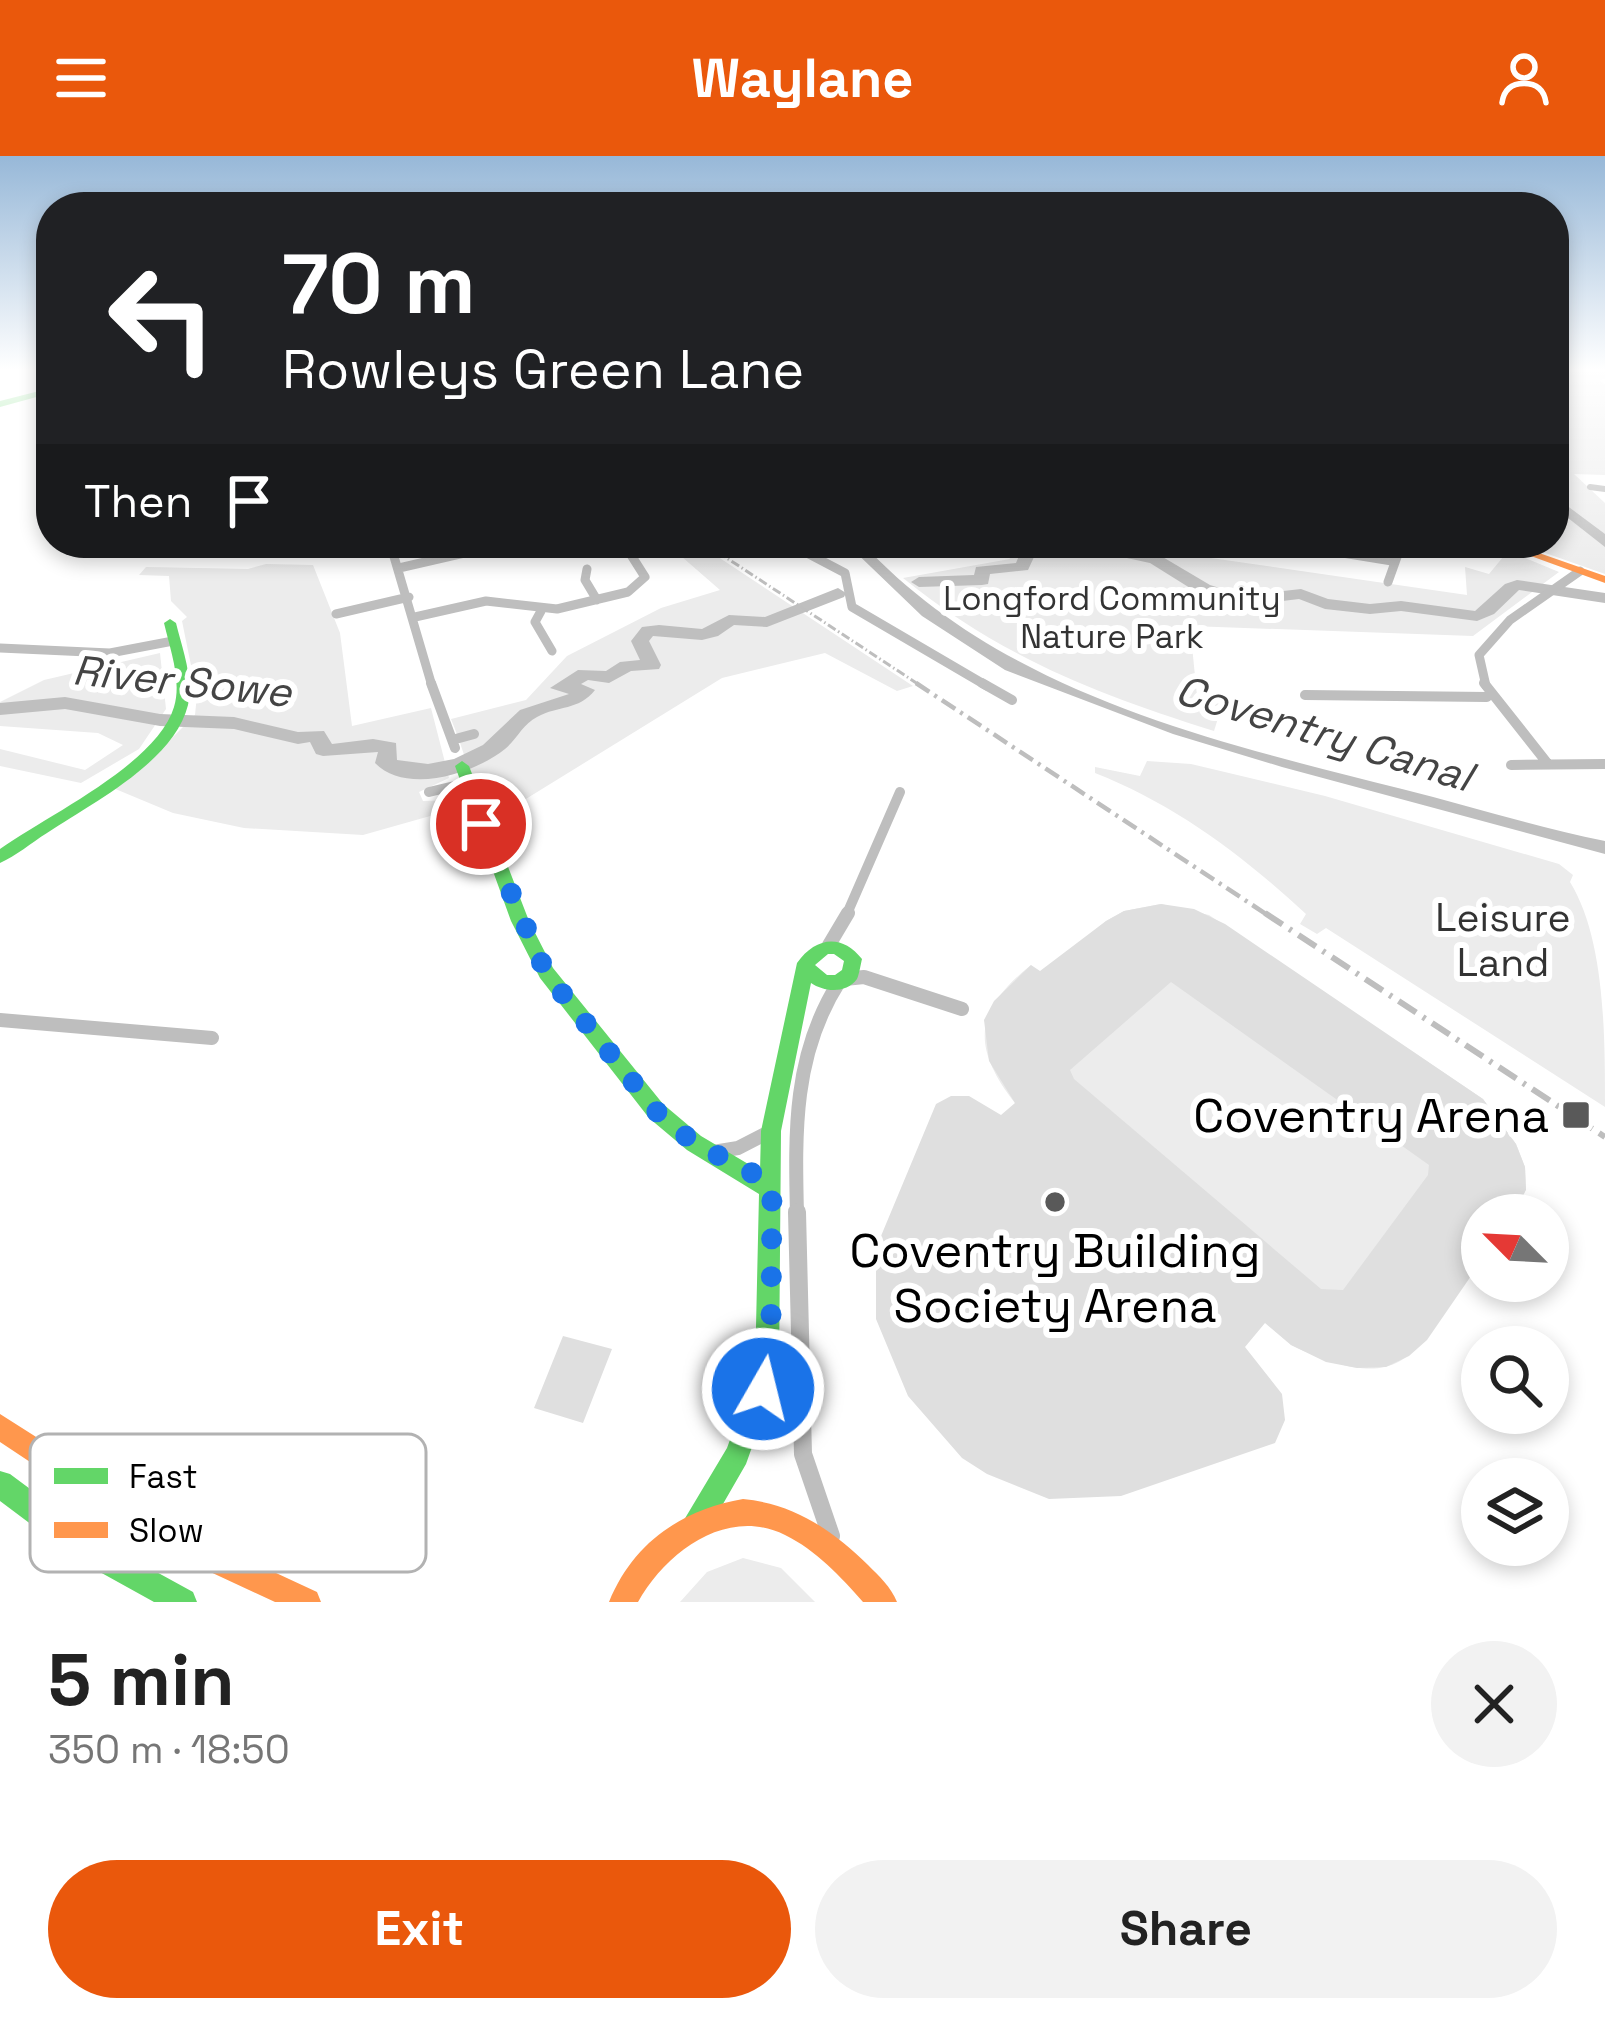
<!DOCTYPE html>
<html lang="en">
<head>
<meta charset="utf-8">
<style>
  body { margin:0; font-family:"Space Grotesk",sans-serif; background:#f2f2f2; color:#222; height:100vh; display:flex; flex-direction:column; font-size:45px; white-space:nowrap }
  * { box-sizing:border-box; margin:0 }
  p { font-size:39px; color:#767676 }
  .icon { flex:none; width:66px; height:66px; fill:none; stroke:currentColor; stroke-width:2; stroke-linecap:round; stroke-linejoin:round }
  .map { position:relative; height:1446px; overflow:hidden }
  .drawer { display:flex; flex-direction:column; background:#fff; flex:1 }
  .drawer>* { flex:none }
  .top-card { position:absolute; left:36px; top:36px; width:1533px; height:366px; border-radius:48px; box-shadow:0 6px 18px #0003; background:#202124; color:#fff; overflow:hidden }
  .needle { width:78px; rotate:294deg }
  .controls { position:absolute; left:1461px; top:1038px; display:grid; gap:24px }
  .controls a { display:grid; place-items:center; width:108px; height:108px; border-radius:50%; background:#fff; box-shadow:0 6px 18px #0003; font-size:60px }
  .pin { position:absolute; display:grid; place-items:center; width:102px; height:102px; color:#fff; margin:-51px; border:6px solid #fff; border-radius:50%; box-shadow:0 3px 12px #0007 }
  .me { position:absolute; width:132px; margin:-66px; rotate:8deg; stroke-linejoin:round; filter:drop-shadow(0 0 9px #0008) }
  .turn { display:flex; align-items:center; gap:42px; height:252px; padding:0 48px; font-size:54px }
  .turn .icon { width:156px; height:156px; stroke-width:2.5 }
  .turn b { display:block; font-size:84px; line-height:102px }
  .then { display:flex; align-items:center; height:114px; padding:0 48px; background:#0003; gap:24px; font-size:45px }
  .round { display:grid; place-items:center; flex:none; width:126px; height:126px; border-radius:63px; background:#f2f2f2 }
  .headline { display:flex; align-items:center; justify-content:space-between; height:204px; padding:0 48px }
  h1 { font-size:72px; font-weight:600; line-height:90px }
  .action { display:flex; gap:24px; margin-top:auto; padding:24px 48px }
  .action a { flex:1; height:138px; border-radius:72px; background:#ea580c; color:#fff; font-size:48px; font-weight:600; line-height:138px; text-align:center }
  .action a+a { background:#f2f2f2; color:#222 }
  header { display:flex; justify-content:space-between; align-items:center; height:156px; padding:0 48px; background:#ea580c; color:#fff; font-size:54px; font-weight:600 }
  .map>svg:first-child { display:block }
  .green { fill:#ececec }
  .water { fill:#bfbfbf }
  .lines { fill:none; stroke-linecap:round; stroke-linejoin:round }
  .river { fill:#bfbfbf; fill-rule:evenodd }
  .building { fill:#dfdfdf; fill-rule:evenodd }
  .street-far4 { stroke:#bebebe; stroke-width:6 }
  .street-far3 { stroke:#bebebe; stroke-width:9 }
  .street-far2 { stroke:#bebebe; stroke-width:10 }
  .street-far1 { stroke:#bebebe; stroke-width:14 }
  .street { stroke:#bebebe; stroke-width:18 }
  .fast { fill:#63d668; fill-rule:evenodd }
  .slow { fill:#ff974d; fill-rule:evenodd }
  .rail-far2 { stroke:#bebebe; stroke-width:3; stroke-dasharray:9 3 1.5 3; stroke-linecap:butt }
  .rail-far1 { stroke:#bebebe; stroke-width:4.5; stroke-dasharray:16 6 3 6; stroke-linecap:butt }
  .rail { stroke:#bebebe; stroke-width:6; stroke-dasharray:21 8 3 8; stroke-linecap:butt }
  .route { stroke:#1a73e8; stroke-width:21; stroke-dasharray:0 37.8 }
  .poi-dot { fill:#595959; stroke:#fff; stroke-width:4.5 }
  .labels { text-anchor:middle; dominant-baseline:central; stroke-width:12; stroke-linejoin:round; paint-order:stroke }
  .far-park-label { font-size:33px; fill:#333; stroke:#fff }
  .park-label { font-size:39px; fill:#333; stroke:#fff }
  .water-label { font-size:42px; font-style:italic; fill:#444; stroke:#fff }
  .near-poi-label { font-size:48px; fill:#000; stroke:#fff; text-anchor:end }
  .key { fill:#fff; stroke:#b2b2b2; stroke-width:3 }
  .key-label { font-size:33px; fill:#000 }
</style>
</head>
<body>
<header><svg class="icon" aria-label="menu" viewBox="0 0 24 24"><path d="M4 6h16M4 12h16M4 18h16"/></svg>Waylane<svg class="icon" aria-label="person" viewBox="0 0 24 24"><circle cx="12" cy="8" r="4"/><path d="M4 21q1-7 8-7t8 7"/></svg></header>
<div class="map">
<svg width="1605" height="1446" viewBox="0 0 1605 1446">
  <rect width="100%" height="100%" fill="#fff"/>
  <path class="green" d="M1554 215H1605V223L1599 224 1605 228V319L1574 318 1605 347V418L1517 387H1554Z
    M666 387H697L913 530 897 535 825 497 722 522 508 654 486 662C472 628 464 594 451 563L526 544 567 500 661 452 720 434Z
    M1003 387H1144L1190 399 1467 439 1465 411 1489 418 1508 395 1559 416 1473 480 1190 470 1197 540 1224 543 1214 575C1096 538 1001 501 903 422L1010 403Z
    M266 408 313 409 340 477 352 570 431 552 449 622 419 636 423 645 458 644 462 651 363 679 244 672 173 657 113 632 137 617 195 559 197 539 182 465 187 461 171 445 169 420 139 419 146 411 248 413Z
    M160 497 166 553 139 593 81 627 0 610V593L85 614 123 589 98 577 0 570V546L44 524Z
    M1147 605 1191 608 1325 640 1559 708 1573 719 1570 726C1605 783 1605 878 1605 951L1326 772 1317 778 1300 768 1306 758C1242 699 1176 649 1095 617V611L1140 620Z
    M1161 748 1209 759 1483 943 1516 988 1525 1011 1526 1033C1513 1041 1497 1047 1486 1057 1475 1065 1470 1085 1465 1098 1421 1196 1409 1245 1291 1189L1015 947C970 889 975 854 1031 809L1028 828 1106 765 1124 755Z
    M743 1402 781 1412 815 1446H680L707 1416Z"/>
  <path class="water" d="M846 387H862C1000 536 1211 585 1402 633 1470 650 1536 671 1605 685V698L1282 611 1173 578 1005 514 922 460Z"/>
  <g class="lines">
    <path class="river" d="M1554 340 1605 378V391L1554 351Z
      M1043 387H1102L1161 400 1210 429 1226 434 1257 438 1301 433 1328 443 1370 448 1401 445 1475 455 1505 428 1517 424 1605 437V447L1519 434 1494 458 1477 465 1401 455 1370 458 1325 453 1299 443 1257 448 1224 444 1198 437 1150 407 1099 396 1054 394 1034 401 1028 414 990 418 988 428 982 429 919 431 911 426 919 421 974 419 976 411 1016 407 1021 395Z
      M838 432 846 437 844 441 767 471 734 469 718 480 702 484 653 480 649 485 661 509 659 513 631 515 609 527 588 524 581 528 595 534C578 555 559 549 537 561 523 568 517 583 505 593 474 618 406 639 375 607L378 596 323 600 316 598 310 586 298 588 234 573 160 570 65 553 0 559V547L65 541 160 558 234 561 298 576 324 575 332 588 373 583 396 587 397 604 428 608 454 603 483 589 520 554 569 538 550 532 578 514 606 515 620 506 640 504 631 485 642 471 659 469 702 473 729 459 765 461Z"/>
  </g>
  <path class="building" d="M1161 748 1194 753 1225 768 1483 943 1516 988 1525 1011 1526 1034 1513 1059H1482V1104L1427 1184 1409 1200 1386 1211 1357 1212 1326 1206 1291 1189 1265 1167 1245 1191 1282 1238 1285 1264 1275 1287 1121 1340 1049 1343 987 1318 962 1302 908 1240 876 1163V1092L936 948 951 940H969L1001 959 1015 947 989 905 984 864 994 845 1031 809 1040 815 1106 765 1124 755ZM1171 826 1429 1009 1428 1019 1343 1134 1321 1133 1074 923 1070 914Z
    M563 1180 612 1193 583 1267 534 1252Z"/>
  <g class="lines">
    <path class="street-far4" d="M1590 331 1605 333"/>
    <path class="street-far3" d="M390 387 432 530
      M788 387 845 417 852 451 987 530
      M1281 387 1392 405
      M399 412 486 392
      M587 413 585 424 597 444
      M1388 426 1402 387
      M541 455 535 466 552 495
      M336 458 409 441
      M415 461 486 445 557 453 628 436 645 421 626 391
      M0 492 110 497 173 485
      M1486 530 1479 499 1510 464 1580 415"/>
    <path class="street-far2" d="M431 527 455 592
      M982 527 1012 544
      M1484 527 1548 608
      M1305 539 1487 541
      M452 584 474 578
      M1511 609 1605 608
      M429 636 467 627
      M846 760 900 636"/>
    <path class="street-far1" d="M829 789 848 757
      M845 823 864 821 962 853
      M0 864 212 882
      M713 996 738 992 771 975
      M797 1059C795 976 793 898 839 826"/>
    <path class="street" d="M797 1056 803 1298 831 1380"/>
    <path class="fast" d="M51 232V237L0 251V245Z
      M170 463 176 467C182 492 194 523 188 549 174 606 92 647 47 677 31 687 16 700 0 707V693C48 659 157 608 174 551 182 525 170 493 164 467Z
      M462 605 469 610 529 765 553 812 663 948 701 980 760 1015 761 975 797 807C815 781 842 777 862 803 861 807 859 819 857 823 846 838 824 836 811 827L781 975 779 1215 746 1308 708 1374 698 1378 688 1374 684 1364 727 1292 755 1215 759 1038 687 994 649 962 540 822 511 765 455 610ZM828 798H834L844 805 842 814 835 819H827L815 809Z
      M0 1315 10 1318 100 1385 193 1436 197 1446H154L80 1405 0 1345Z"/>
    <path class="slow" d="M1495 387H1510L1605 420V427Z
      M0 1258 181 1373 317 1436 321 1446H275L161 1393 0 1286Z
      M743 1343C794 1348 831 1373 868 1409 879 1420 891 1431 897 1446H863C841 1421 816 1394 785 1379 727 1350 666 1396 638 1446H609C633 1387 681 1354 743 1343Z"/>
    <path class="rail-far2" d="M704 387 921 530"/>
    <path class="rail-far1" d="M916 527 1269 760"/>
    <path class="rail" d="M1265 757 1605 981"/>
  </g>
  <linearGradient id="sky" x2="0" y2="1"><stop stop-color="#97b8d8"/><stop offset="0.51" stop-color="#fff"/><stop offset="1" stop-color="#fff" stop-opacity="0"/></linearGradient>
  <rect width="1605" height="418" fill="url(#sky)"/>
  <g class="lines">
    <path class="route" d="M481 668 546 817 656 955 694 987 754 1018 772 1034 771 1165 763 1233"/>
  </g>
  <g class="poi-dot">
    <rect x="1561" y="944" width="30" height="30" rx="6"/>
    <circle cx="1055" cy="1046" r="12"/>
  </g>
  <g class="labels">
    <g class="far-park-label">
      <text x="1112" y="443">Longford Community<tspan x="1112" dy="38">Nature Park</tspan></text>
    </g>
    <g class="park-label">
      <text x="1503" y="761">Leisure<tspan x="1503" dy="45">Land</tspan></text>
    </g>
    <g class="water-label">
      <text transform="translate(182 525) rotate(6)">River Sowe</text>
      <text transform="translate(1324 577) rotate(17)">Coventry Canal</text>
    </g>
    <g class="near-poi-label">
      <text x="1549" y="959">Coventry Arena</text>
      <text x="1055" y="1094" text-anchor="middle">Coventry Building<tspan x="1055" dy="55">Society Arena</tspan></text>
    </g>
  </g>
  <rect x="30" y="1278" width="396" height="138" rx="18" class="key"/>
  <rect x="54" y="1312" width="54" height="16" fill="#63d668"/>
  <rect x="54" y="1366" width="54" height="16" fill="#ff974d"/>
  <g class="key-label">
    <text x="129" y="1332">Fast</text>
    <text x="129" y="1386">Slow</text>
  </g>
</svg>
<div class="controls">
<a><svg class="needle" viewBox="-14 -14 28 28"><path d="M0-13l5 13h-10z" fill="#e53935"/><path d="M0 13l5-13h-10z" fill="#767676"/></svg></a>
<a><svg class="icon" aria-label="search" viewBox="0 0 24 24"><circle cx="10" cy="10" r="6"/><path d="M15 15l6 6"/></svg></a>
<a><svg class="icon" aria-label="layers" viewBox="0 0 24 24"><path d="M12 4l9 5-9 5-9-5zM3 14l9 5 9-5"/></svg></a>
</div>
<div class="pin" style="left:481px;top:668px;background:#d93025"><svg class="icon" aria-label="arrive" viewBox="0 0 24 24"><path d="M6 21V4h12l-3 4 3 4H6"/></svg></div>
<svg class="me" style="left:763px;top:1233px" viewBox="-20 -20 40 40"><circle r="17" fill="#1a73e8" stroke="#fff" stroke-width="3"/><path d="M0-11L8 9 0 5-8 9z" fill="#fff"/></svg>
<div class="top-card">
<div class="turn"><svg class="icon" aria-label="left" viewBox="0 0 24 24"><path d="M17 20v-9H6M10 6l-5 5 5 5"/></svg><div><b>70 m</b>Rowleys Green Lane</div></div>
<div class="then">Then<svg class="icon" aria-label="arrive" viewBox="0 0 24 24"><path d="M6 21V4h12l-3 4 3 4H6"/></svg></div>
</div>
</div>
<section class="drawer">
<div class="headline"><div><h1>5 min</h1><p>350 m · 18:50</p></div><a class="round"><svg class="icon" aria-label="close" viewBox="0 0 24 24"><path d="M6 6l12 12M18 6L6 18"/></svg></a></div>
<div class="action"><a>Exit</a><a>Share</a></div>
</section>
</body>
</html>
